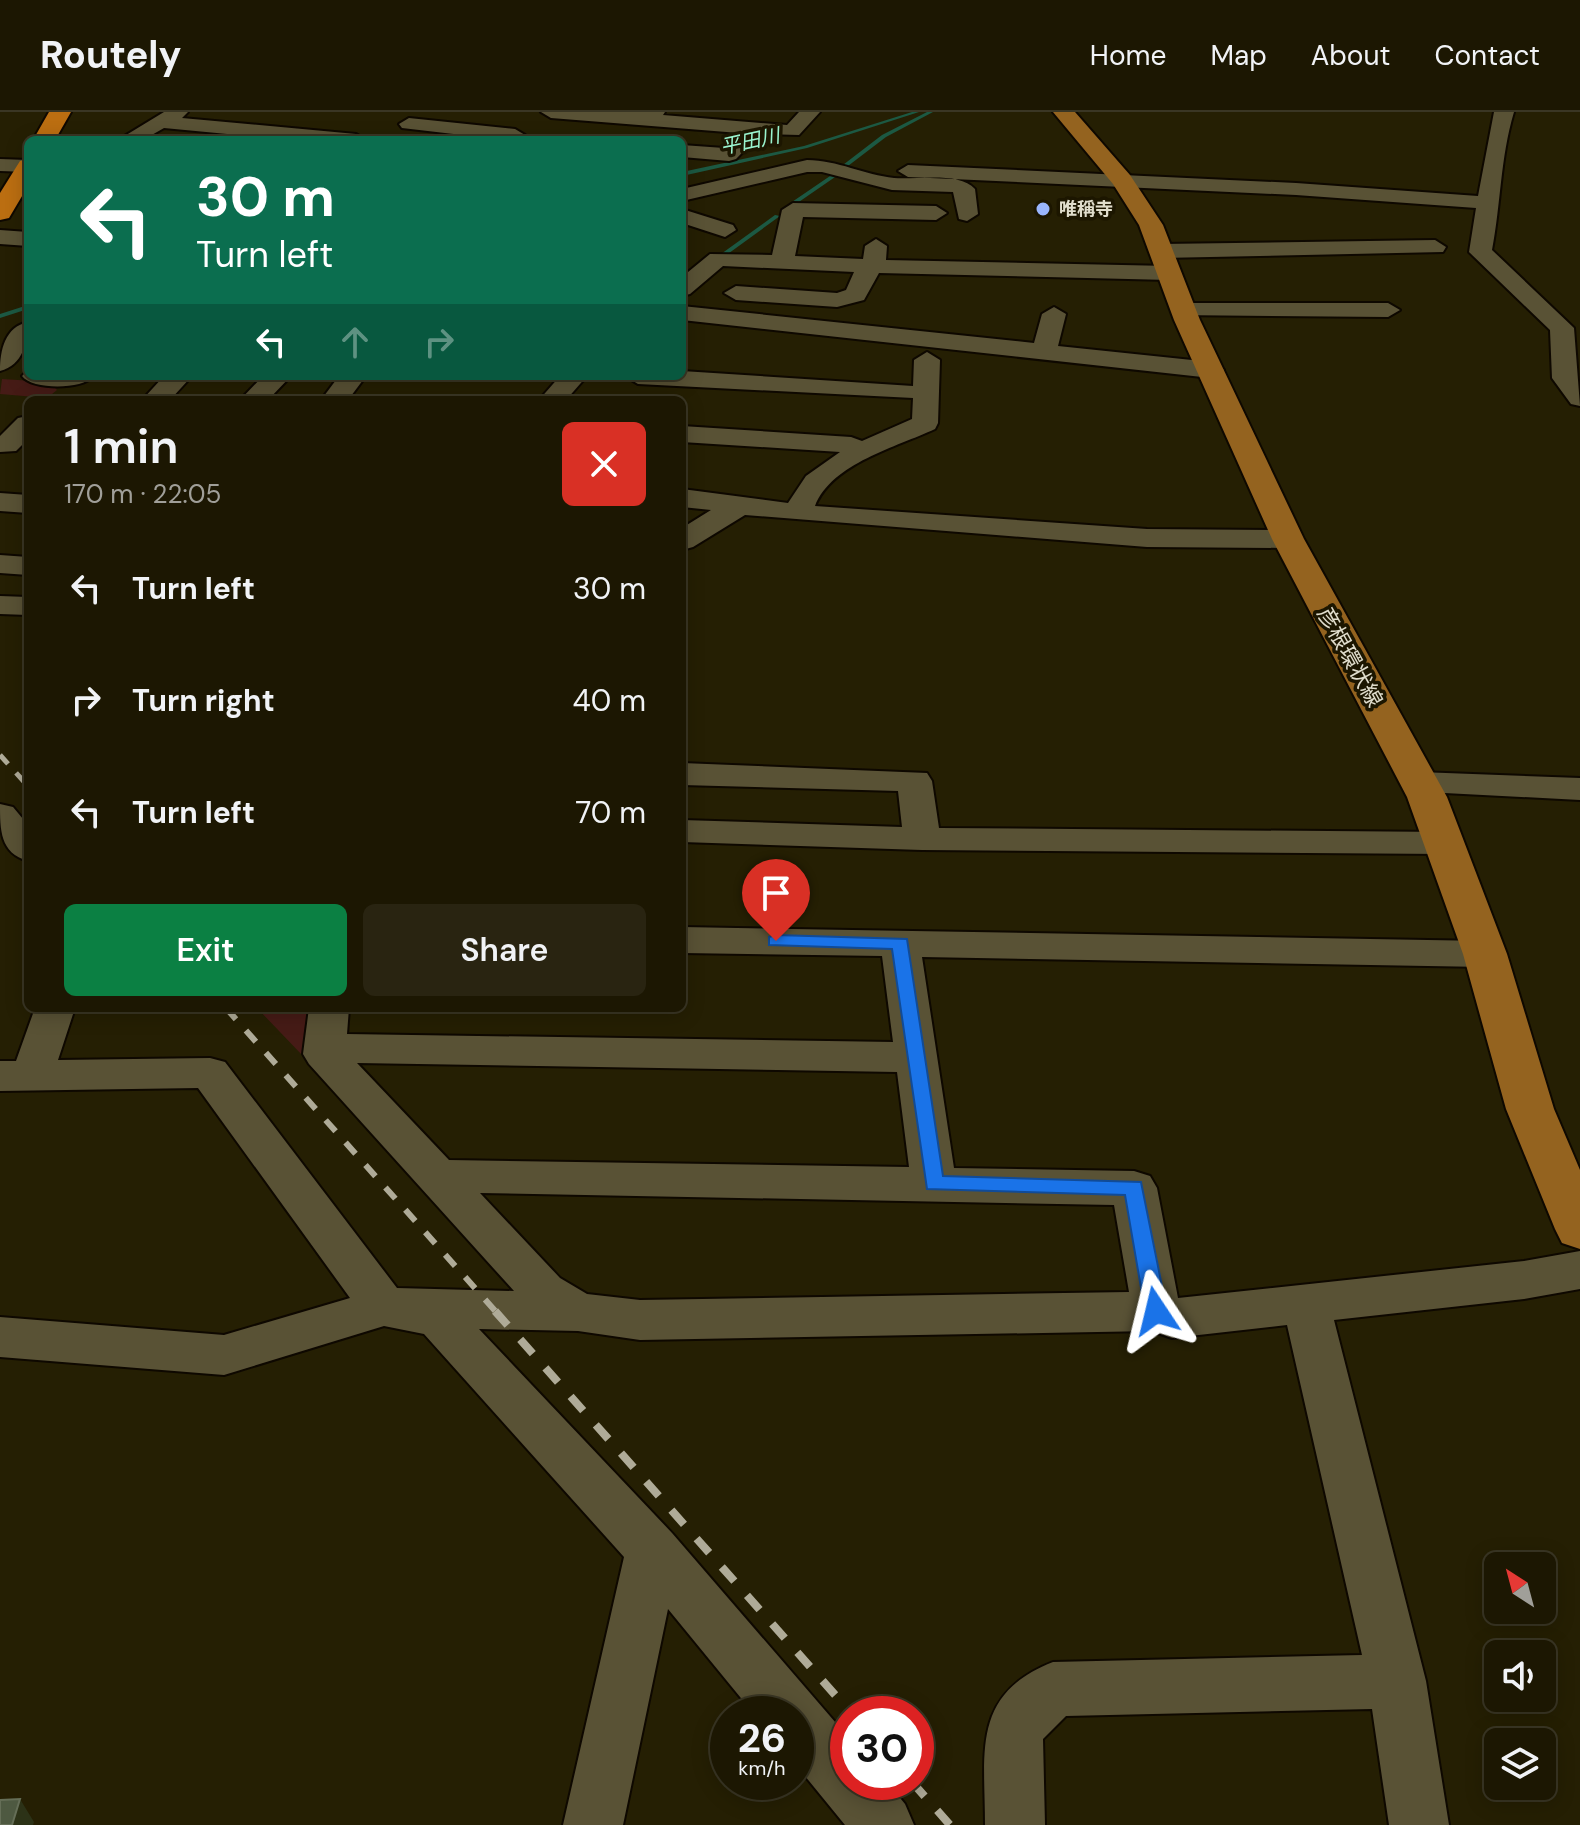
<!DOCTYPE html>
<html lang="en">
<head>
<meta charset="utf-8">
<style>
  body { margin:0; font-family:"DM Sans","Noto Sans JP",sans-serif; background:#292411; color:#f1f3f6; height:100vh; display:flex; flex-direction:column; font-size:30px; white-space:nowrap }
  * { box-sizing:border-box; margin:0 }
  p { font-size:26px; color:#a09f99 }
  .icon { flex:none; width:44px; height:44px; fill:none; stroke:currentColor; stroke-width:2; stroke-linecap:round; stroke-linejoin:round }
  .map { position:relative; flex:1; overflow:hidden }
  .side { position:absolute; left:24px; top:284px; width:662px; height:616px; display:flex; flex-direction:column; background:#1c1702; border-radius:12px; box-shadow:0 4px 20px #0003,0 0 0 2px #3a3624 }
  .side>* { flex:none }
  .banner { position:absolute; left:24px; top:24px; width:662px; height:244px; border-radius:12px; box-shadow:0 4px 20px #0003,0 0 0 2px #3a3624; background:#0b6e4f; color:#fff; overflow:hidden }
  .needle { width:52px; rotate:324deg }
  .fabs { position:absolute; left:1484px; top:1440px; display:grid; gap:16px }
  .fabs a { display:grid; place-items:center; width:72px; height:72px; border-radius:12px; background:#1c1702; box-shadow:0 4px 20px #0003,0 0 0 2px #3a3624; font-size:40px }
  .speed { position:absolute; left:710px; top:1584px; display:flex; gap:16px; font-size:40px; font-weight:700; text-align:center }
  .speed>* { display:grid; place-content:center; width:104px; height:104px; border-radius:50%; background:#1c1702; box-shadow:0 4px 20px #0003,0 0 0 2px #3a3624; line-height:1 }
  .speed small { font-size:20px; font-weight:400 }
  .speed .limit { border:12px solid #d22; background:#fff; color:#111 }
  .pin { position:absolute; display:grid; place-items:center; width:68px; height:68px; color:#fff; margin:-82px -34px; border-radius:50% 50% 50% 0; rotate:-45deg; box-shadow:0 0 8px #0007 }
  .pin .icon { rotate:45deg }
  .me { position:absolute; width:88px; margin:-44px; rotate:350deg; stroke-linejoin:round; filter:drop-shadow(0 0 6px #0008) }
  .turn { display:flex; align-items:center; gap:28px; height:168px; padding:0 40px; font-size:36px }
  .turn .icon { width:104px; height:104px; stroke-width:2.5 }
  .turn b { display:block; font-size:56px; line-height:68px }
  .lanes { display:flex; align-items:center; height:76px; padding:0 40px; background:#0003; justify-content:center; gap:40px; direction:ltr }
  .lanes .off { opacity:.35 }
  .round { display:grid; place-items:center; flex:none; width:84px; height:84px; border-radius:12px; background:#292411 }
  .summary { display:flex; align-items:center; justify-content:space-between; height:136px; padding:0 40px }
  h1 { font-size:48px; font-weight:600; line-height:60px }
  .primary-button { display:flex; gap:16px; margin-top:auto; padding:16px 40px }
  .primary-button a { flex:1; height:92px; border-radius:12px; background:#0b8043; color:#fff; font-size:32px; font-weight:600; line-height:92px; text-align:center }
  .primary-button a+a { background:#292411; color:#f1f3f6 }
  ul { padding:0; list-style:none }
  li { display:flex; align-items:center; gap:24px; height:112px; padding:0 40px }
  li div { flex:1 }
  li b { display:block; font-size:30px }
  li em { font-style:normal }
  header { display:flex; align-items:center; gap:48px; box-sizing:border-box; height:112px; padding:0 40px; background:#1c1702; border-bottom:2px solid #3a3624 }
  header strong { font-size:38px }
  nav { display:flex; gap:44px; margin-inline-start:auto; font-size:28px }
  .map>svg:first-child { display:block }
  .green { fill:#461b16 }
  .lines { fill:none; stroke-linecap:round; stroke-linejoin:round }
  .stream { fill:#1c5943; fill-rule:evenodd }
  .minor-casing { stroke:#0e0800; stroke-width:4 }
  .major-casing { stroke:#0e0800; stroke-width:4 }
  .highway-casing { stroke:#0e0800; stroke-width:4 }
  .minor { fill:#595235; fill-rule:evenodd }
  .major { fill:#94631f; fill-rule:evenodd }
  .highway { fill:#bb6e11; fill-rule:evenodd }
  .rail-far2 { stroke:#afab98; stroke-width:5; stroke-dasharray:12 12; stroke-linecap:butt }
  .rail-far1 { stroke:#afab98; stroke-width:6; stroke-dasharray:15 15; stroke-linecap:butt }
  .rail { stroke:#afab98; stroke-width:8; stroke-dasharray:19 19; stroke-linecap:butt }
  .shaded-wall { fill:#2c3217 }
  .building { fill:#4e5941; stroke:#656e57; stroke-width:2 }
  .route { fill:#1a73e8; stroke:#114b97; stroke-width:2 }
  .poi-dot { fill:#99b5fd; stroke:#1c1600; stroke-width:3 }
  .labels { text-anchor:middle; dominant-baseline:central; stroke-width:7; stroke-linejoin:round; paint-order:stroke }
  .far-poi-label { font-size:18px; font-weight:bold; fill:#e0ddcc; stroke:#1c1600; text-anchor:start }
  .far-water-label { font-size:20px; font-style:italic; fill:#9af4ce; stroke:#1c1600 }
  .street-label { font-size:22px; fill:#e0ddcc; stroke:#1c1600 }
</style>
</head>
<body>
<header>
<strong>Routely</strong>
<nav><a>Home</a><a>Map</a><a>About</a><a>Contact</a></nav>
</header>
<div class="map">
<svg width="1580" height="1713" viewBox="0 0 1580 1713">
  <rect width="100%" height="100%" fill="#251f03"/>
  <path class="green" d="M2 267 50 270 57 278 47 286 0 282Z
    M257 896H314L302 943Z"/>
  <g class="lines">
    <path class="stream" d="M912 0H919L807 36 682 64V60L804 34Z
      M927 0H933L886 25 844 57 839 56 882 23Z
      M833 62 838 63 793 94H789V92Z
      M775 103 780 104 725 144H721V142Z
      M28 193V197L0 206V202Z
      M369 264H378L370 268 367 266Z"/>
    <g class="minor-casing">
      <path id="minor" d="M164 0H188L182 6 356 22 366 28H291L164 16 143 28H118Z
        M541 0H665L663 3 787 13 799 0H820L799 23 760 22 736 47 729 49 682 45V33L724 36 739 21 551 6Z
        M1494 0H1514C1500 47 1501 92 1492 138L1574 216 1580 294 1571 292 1552 266 1550 218 1469 140 1476 96 1296 83 908 65 898 59 908 53 1296 71 1478 84Z
        M409 6 515 17 525 23 522 27 505 28 402 16 399 12Z
        M0 47 28 48V60L0 59Z
        M807 48C837 48 865 63 894 66 916 68 959 59 975 77L978 102 967 109 959 107 953 80 892 78 822 60H807L682 89V77Z
        M793 91 936 94 947 101 936 108 803 105 795 144 863 147 865 134 876 127 887 134 886 148 1169 154 1181 161 1169 168 879 161 864 188 837 195 736 188 724 181 736 174 837 181 846 178 854 160 723 154 690 182 682 184V165L710 142 772 143 782 98Z
        M682 97 733 113 736 118 725 125 682 111Z
        M0 118 28 120V134L0 132Z
        M1435 128 1446 135 1443 140 1161 146 1150 139 1161 132Z
        M1183 191H1388L1400 198 1388 205 1174 203 1171 198 1174 193Z
        M682 194 1034 231 1042 202 1054 195 1066 202 1058 234 1211 250 1224 258 1211 266 682 208Z
        M28 210C28 230 23 253 0 259 0 238 5 215 28 210Z
        M927 240 940 248 938 311 935 317C897 335 832 351 815 394L1147 417 1288 418 1298 421 1303 427 1298 433 1288 436 1147 435 745 403 693 435 682 438V416L711 398 682 395V377L788 391 806 364 840 340 682 330V314L851 325 862 329 912 307 913 286 638 272 625 264H682V259L913 274 914 248Z
        M28 258V264H93C83 278 32 278 22 264Z
        M164 264H192L170 288H142Z
        M263 264H291L268 288H240Z
        M339 264H366L348 288H321Z
        M560 264H587L566 288H539Z
        M28 304V327L16 339 0 340V324L18 306Z
        M0 381 28 383V401L0 399Z
        M0 443 28 445V463L0 461Z
        M0 484 28 485V503L0 502Z
        M682 651 927 661 932 669 939 716 1446 720 1459 723 1464 731 1459 739 1446 742 922 738 682 730V708L902 715 898 679 682 673Z
        M1419 660 1580 666V688L1406 679 1401 671 1406 663Z
        M0 692 13 695 28 713V749C0 741 0 718 0 692Z
        M682 815 1485 829 1499 833 1505 842 1499 851 1485 855 922 845 954 1056 1134 1059 1150 1064 1157 1076 1178 1186 1524 1149 1580 1139V1177L1524 1187 1334 1208 1426 1569 1449 1713H1389L1372 1597 1066 1604 1043 1627 1045 1713H985C985 1640 971 1582 1053 1550L1362 1543 1287 1213 1172 1226 1152 1219 640 1228 578 1219 479 1217 672 1421 848 1625V1670H887L905 1692 914 1713H845L796 1653V1602H754L668 1497 623 1713H563L624 1445 424 1222 384 1214 224 1263 0 1245V1205L224 1223 350 1186 198 976 0 979V949H16L35 896H75L58 948 210 946 225 950 397 1176 514 1179 309 952 303 942 309 896H349L347 922 893 930 882 844 682 841ZM357 951 897 960 909 1055 449 1048ZM480 1081 1114 1093 1129 1180 640 1188 587 1182 560 1166Z"/>
    </g>
    <g class="major-casing">
      <path id="major" d="M1053 0H1075L1130 63 1163 113 1200 208 1304 427 1447 685 1507 842 1554 997 1580 1058V1137L1562 1131 1555 1117 1506 997 1463 842 1407 685 1272 427 1174 208 1139 113 1113 72Z"/>
    </g>
    <g class="highway-casing">
      <path id="highway" d="M49 0H71L55 28H33Z
        M28 47V74L9 106 0 108V81L20 49Z"/>
    </g>
    <use href="#minor" class="minor"/>
    <use href="#major" class="major"/>
    <use href="#highway" class="highway"/>
    <path class="rail-far2" d="M0 643 28 674"/>
    <path class="rail-far1" d="M226 896 497 1201"/>
    <path class="rail" d="M495 1199 852 1602
      M912 1670 950 1713"/>
  </g>
  <path class="shaded-wall" d="M20 1687 34 1710 33 1713H12Z"/>
  <path class="building" d="M20 1687 12 1713H0V1688Z"/>
  <path class="route" d="M776 823 907 827 943 1064 1141 1070 1167 1199 1164 1205H1149L1145 1199 1125 1083 927 1077 892 837 769 833V825Z"/>
  <circle class="poi-dot" cx="1043" cy="97" r="8"/>
  <g class="labels">
    <g class="far-poi-label">
      <text x="1059" y="97">唯稱寺</text>
    </g>
    <g class="far-water-label">
      <text transform="translate(750 29) rotate(-12)">平田川</text>
    </g>
    <g class="street-label">
      <text transform="translate(1350 545) rotate(61)">彦根環状線</text>
    </g>
  </g>
</svg>
<div class="fabs">
<a><svg class="needle" viewBox="-14 -14 28 28"><path d="M0-13l5 13h-10z" fill="#e53935"/><path d="M0 13l5-13h-10z" fill="#a09f99"/></svg></a>
<a><svg class="icon" aria-label="sound" viewBox="0 0 24 24"><path d="M4 9h4l5-4v14l-5-4H4zM17 9q2 3 0 6"/></svg></a>
<a><svg class="icon" aria-label="layers" viewBox="0 0 24 24"><path d="M12 4l9 5-9 5-9-5zM3 14l9 5 9-5"/></svg></a>
</div>
<div class="speed"><div>26<small>km/h</small></div><div class="limit">30</div></div>
<div class="pin" style="left:776px;top:829px;background:#d93025"><svg class="icon" aria-label="arrive" viewBox="0 0 24 24"><path d="M6 21V4h12l-3 4 3 4H6"/></svg></div>
<svg class="me" style="left:1156px;top:1199px" viewBox="-20 -20 40 40"><path d="M0-17L14 15 0 8-14 15z" fill="#1a73e8" stroke="#fff" stroke-width="4"/></svg>
<div class="banner">
<div class="turn"><svg class="icon" aria-label="left" viewBox="0 0 24 24"><path d="M17 20v-9H6M10 6l-5 5 5 5"/></svg><div><b>30 m</b>Turn left</div></div>
<div class="lanes"><svg class="icon" aria-label="left" viewBox="0 0 24 24"><path d="M17 20v-9H6M10 6l-5 5 5 5"/></svg><svg class="icon off" aria-label="ahead" viewBox="0 0 24 24"><path d="M12 20V5M6 11l6-6 6 6"/></svg><svg class="icon off" aria-label="right" viewBox="0 0 24 24"><path d="M7 20v-9h11M14 6l5 5-5 5"/></svg></div>
</div>
<section class="side">
<div class="summary"><div><h1>1 min</h1><p>170 m · 22:05</p></div><a class="round" style="background:#d93025;color:#fff"><svg class="icon" aria-label="close" viewBox="0 0 24 24"><path d="M6 6l12 12M18 6L6 18"/></svg></a></div>
<ul>
<li><svg class="icon" aria-label="left" viewBox="0 0 24 24"><path d="M17 20v-9H6M10 6l-5 5 5 5"/></svg><div><b>Turn left</b></div><em>30 m</em></li>
<li><svg class="icon" aria-label="right" viewBox="0 0 24 24"><path d="M7 20v-9h11M14 6l5 5-5 5"/></svg><div><b>Turn right</b></div><em>40 m</em></li>
<li><svg class="icon" aria-label="left" viewBox="0 0 24 24"><path d="M17 20v-9H6M10 6l-5 5 5 5"/></svg><div><b>Turn left</b></div><em>70 m</em></li>
</ul>
<div class="primary-button"><a>Exit</a><a>Share</a></div>
</section>
</div>
</body>
</html>
